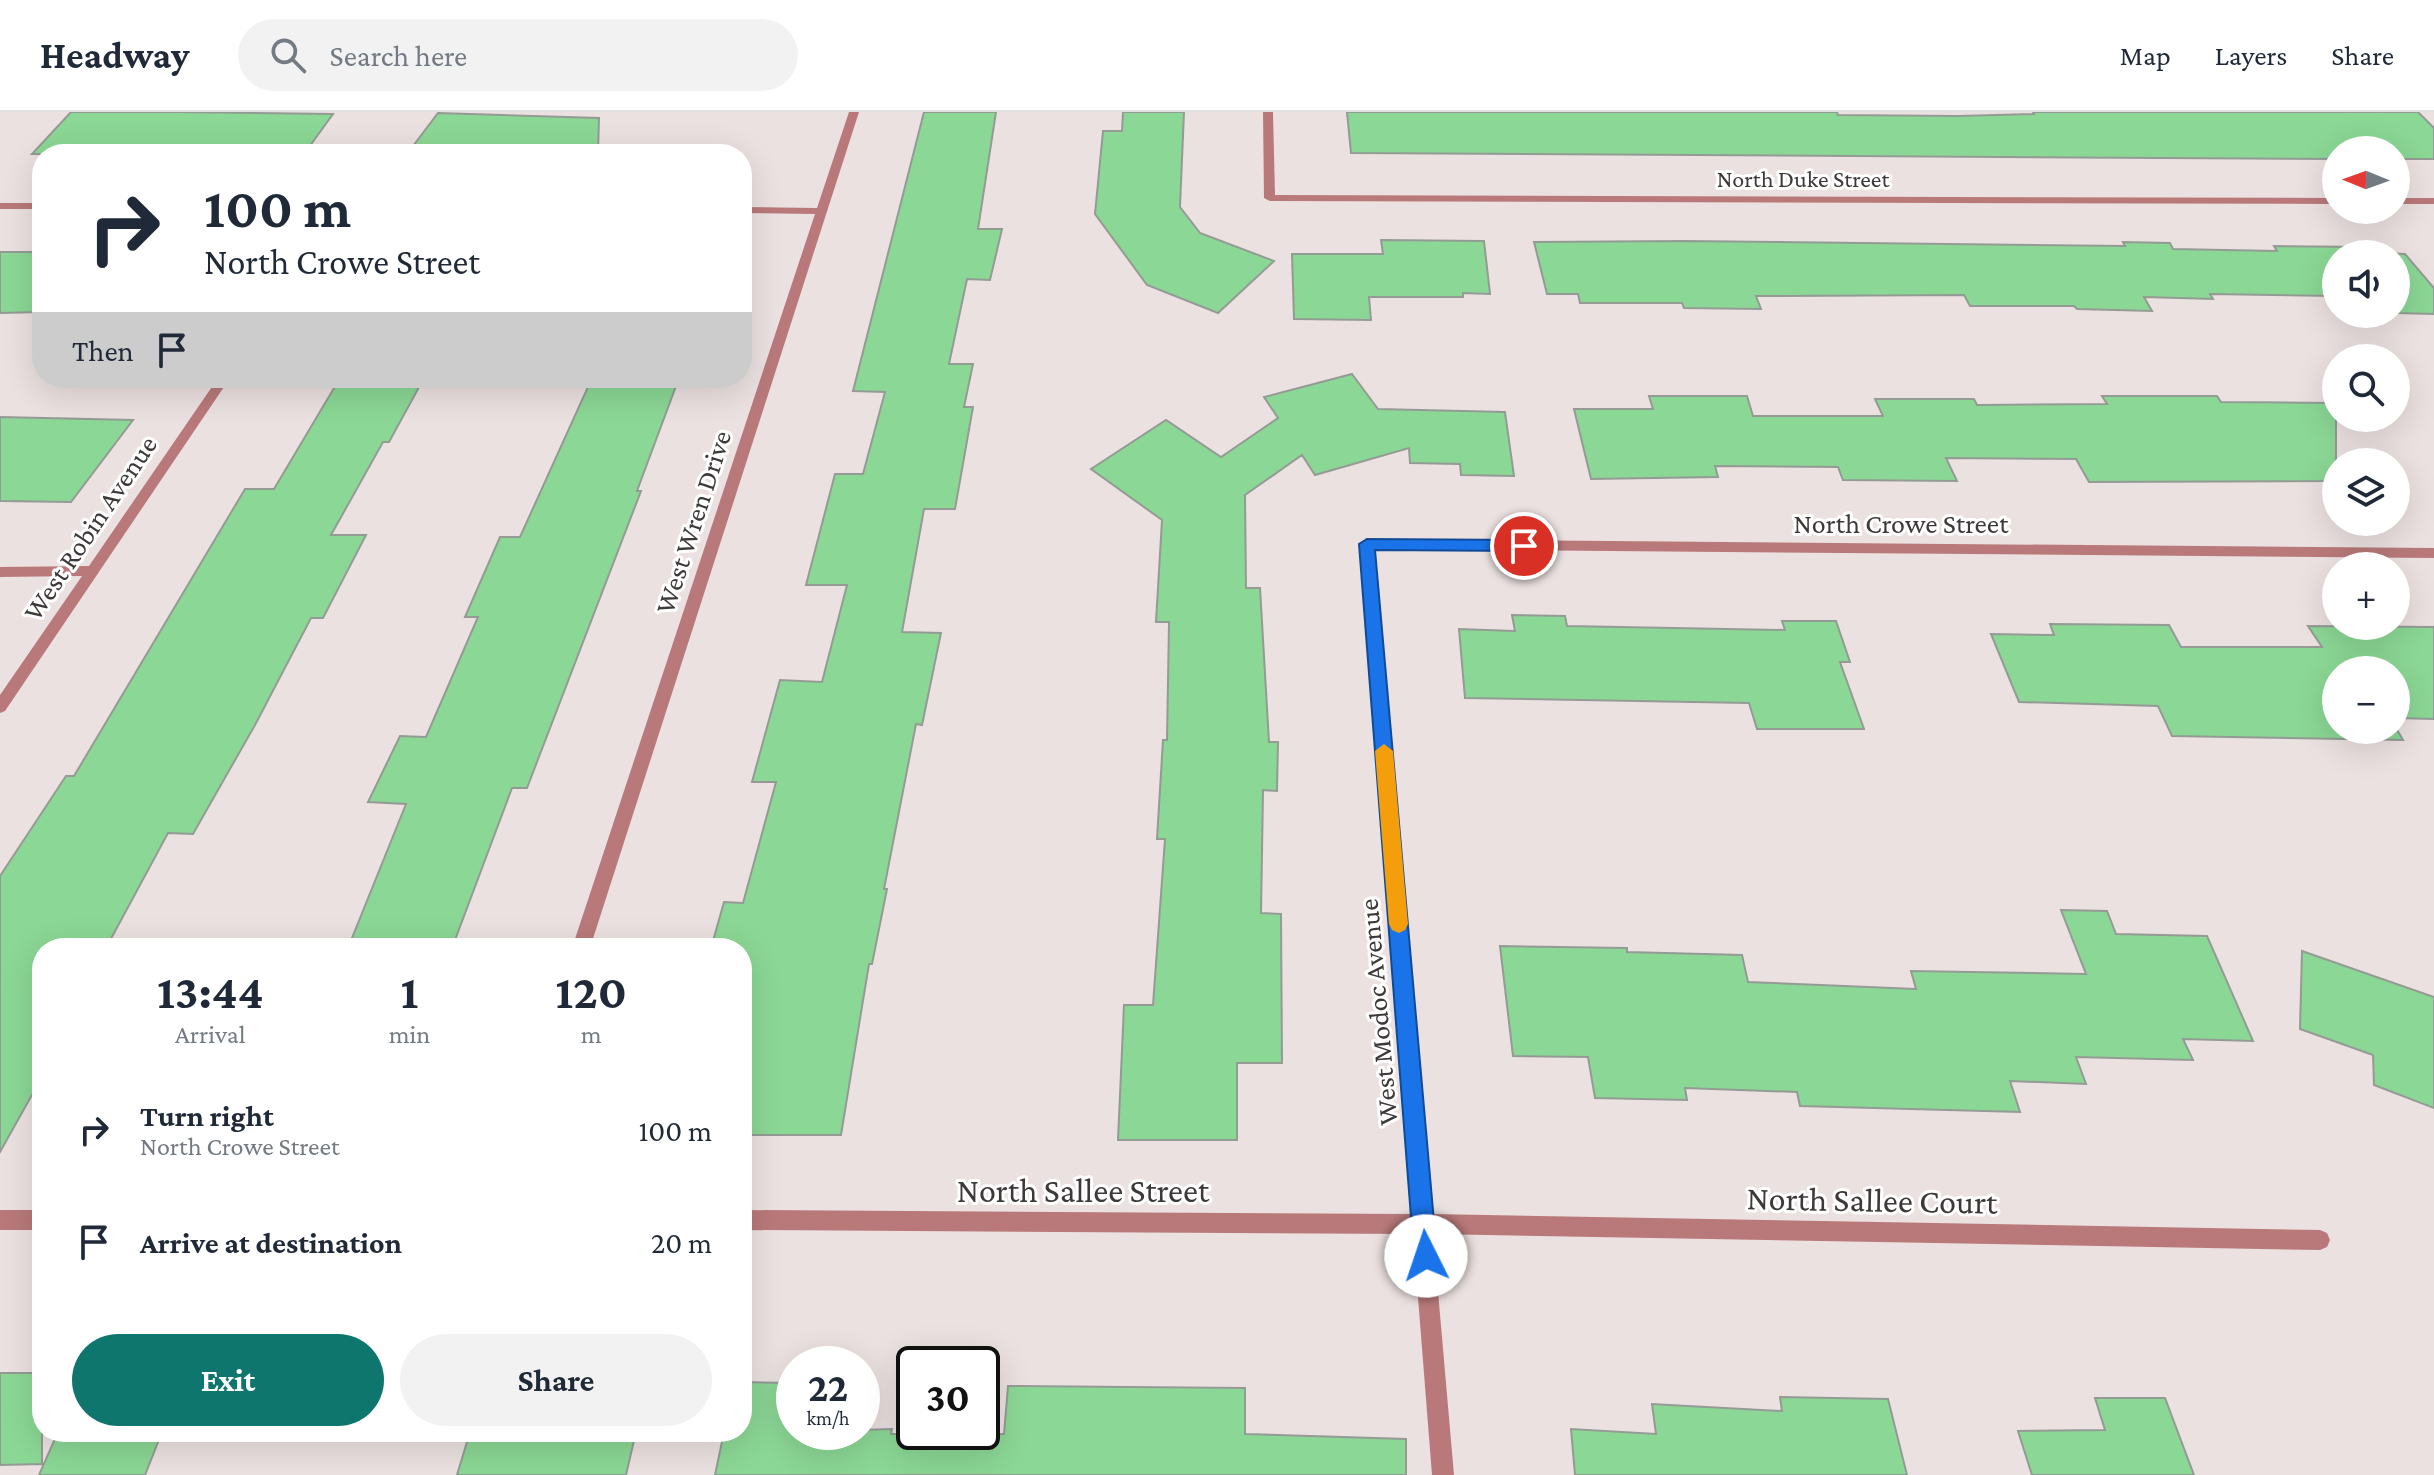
<!DOCTYPE html>
<html lang="en">
<head>
<meta charset="utf-8">
<style>
  body { margin:0; font-family:"Crimson Pro",serif; background:#f2f2f3; color:#1f2937; height:100vh; display:flex; flex-direction:column; font-size:30px; white-space:nowrap }
  * { box-sizing:border-box; margin:0 }
  p { font-size:26px; color:#747a83 }
  .icon { flex:none; width:44px; height:44px; fill:none; stroke:currentColor; stroke-width:2; stroke-linecap:round; stroke-linejoin:round }
  .map { position:relative; flex:1; overflow:hidden }
  .details { position:absolute; left:32px; top:826px; width:720px; height:504px; display:flex; flex-direction:column; background:#fff; border-radius:32px; box-shadow:0 8px 32px #0002 }
  .details>* { flex:none }
  .hud { position:absolute; left:32px; top:32px; width:720px; height:244px; border-radius:32px; box-shadow:0 8px 32px #0002; background:#fff; color:#1f2937; overflow:hidden }
  .needle { width:52px; rotate:271deg }
  .tools { position:absolute; left:2322px; top:24px; display:grid; gap:16px }
  .tools a { display:grid; place-items:center; width:88px; height:88px; border-radius:50%; background:#fff; box-shadow:0 8px 32px #0002; font-size:40px }
  .speed { position:absolute; left:776px; top:1234px; display:flex; gap:16px; font-size:40px; font-weight:700; text-align:center }
  .speed>* { display:grid; place-content:center; width:104px; height:104px; border-radius:50%; background:#fff; box-shadow:0 8px 32px #0002; line-height:1 }
  .speed small { font-size:20px; font-weight:400 }
  .speed .limit { border:4px solid #111; border-radius:12px; background:#fff; color:#111 }
  .pin { position:absolute; display:grid; place-items:center; width:68px; height:68px; color:#fff; margin:-34px; border:4px solid #fff; border-radius:50%; box-shadow:0 2px 8px #0007 }
  .me { position:absolute; width:88px; margin:-44px; rotate:356deg; stroke-linejoin:round; filter:drop-shadow(0 0 6px #0008) }
  .turn { display:flex; align-items:center; gap:28px; height:168px; padding:0 40px; font-size:36px }
  .turn .icon { width:104px; height:104px; stroke-width:2.5 }
  .turn b { display:block; font-size:56px; line-height:68px }
  .then { display:flex; align-items:center; height:76px; padding:0 40px; background:#0003; gap:16px; font-size:30px }
  .eta { display:flex; justify-content:space-evenly; align-items:center; height:136px; text-align:center }
  .eta b { font-size:48px; font-weight:700; line-height:56px }
  .cta { display:flex; gap:16px; margin-top:auto; padding:16px 40px }
  .cta a { flex:1; height:92px; border-radius:48px; background:#0f766e; color:#fff; font-size:32px; font-weight:700; line-height:92px; text-align:center }
  .cta a+a { background:#f2f2f3; color:#1f2937 }
  ul { padding:0; list-style:none }
  li { display:flex; align-items:center; gap:24px; height:112px; padding:0 40px }
  li div { flex:1 }
  li b { display:block; font-size:30px }
  li em { font-style:normal }
  header { display:flex; align-items:center; gap:48px; box-sizing:border-box; height:112px; padding:0 40px; background:#fff; border-bottom:2px solid #e0e1e3 }
  header strong { font-size:38px }
  nav { display:flex; gap:44px; margin-inline-start:auto; font-size:28px }
  .search { width:560px; height:72px; background:#f2f2f3; display:flex; align-items:center; gap:20px; box-sizing:border-box; padding:0 28px; border-radius:44px; color:#747a83; font-size:30px }
  .map>svg:first-child { display:block }
  .building { fill:#8bd795; stroke:#949b95; stroke-width:2 }
  .lines { fill:none; stroke-linecap:round; stroke-linejoin:round }
  .minor { fill:#b9797a; fill-rule:evenodd }
  .route { fill:#1a73e8; stroke:#114b97; stroke-width:2 }
  .slow { fill:#f59e0b }
  .labels { text-anchor:middle; dominant-baseline:central; stroke-width:6; stroke-linejoin:round; paint-order:stroke }
  .far-street-label { font-size:24px; fill:#3d3939; stroke:#fff }
  .street-label { font-size:28px; fill:#3d3939; stroke:#fff }
  .near-street-label { font-size:34px; fill:#3d3939; stroke:#fff }
</style>
</head>
<body>
<header>
<strong>Headway</strong>
<div class="search"><svg class="icon" aria-label="search" viewBox="0 0 24 24"><circle cx="10" cy="10" r="6"/><path d="M15 15l6 6"/></svg>Search here</div>
<nav><a>Map</a><a>Layers</a><a>Share</a></nav>
</header>
<div class="map">
<svg width="2434" height="1363" viewBox="0 0 2434 1363">
  <rect width="100%" height="100%" fill="#ece1e1"/>
  <path class="building" d="M71 0H177L333 2 304 42H32Z
    M924 0H996L978 117H1002L990 168 967 167 949 252H973L964 295H973L955 397H924L902 520 941 521 922 613 916 612 884 777H887L872 852H869L841 1023H742V836H711L724 790 743 791 776 670H752L780 568 822 570 847 473H806L835 362H863L885 280 853 279Z
    M1123 0H1184L1180 95 1200 121 1274 149 1218 201 1147 173 1095 102 1103 19H1122Z
    M1347 0H1837L1838 3 1957 4 2034 2 2033 0H2418L2434 16V47H2399L2396 38H2336V47L1351 41Z
    M438 1 599 6 598 42H407Z
    M1381 128 1484 129 1490 182 1463 181V185H1369L1371 208 1294 207 1292 142H1383Z
    M1684 129 2125 134 2123 130 2170 131 2173 137 2277 139 2274 134 2368 135 2383 141 2405 142 2434 176V202L2396 201V142H2336V184L2210 182 2213 187 2144 185 2152 199 2077 197 2074 194H1970L1964 183 1756 184 1761 197 1684 196 1682 191H1580L1578 182H1547L1534 130Z
    M0 140H42V200L0 201Z
    M1352 262 1378 297 1505 300 1514 364 1461 363 1460 352 1410 351 1409 336 1315 363 1302 343 1245 383 1246 476H1260L1269 630H1278L1277 679 1263 678 1261 801 1281 802 1282 951H1237V1028H1118L1124 893H1153L1165 727H1157L1163 628H1167L1169 510H1156L1162 408 1091 357 1166 308 1221 345 1278 306 1264 285Z
    M340 266H424L389 330H383L331 423H366L323 506H311L255 613 193 722 168 721 106 836H42V965L0 1040V764L66 664H74L245 377H274Z
    M592 266H679L637 379H641L527 676H512L452 836H348L406 692 368 690 400 624 426 625 478 505H465L500 425H520Z
    M1649 284H1747L1753 304H1883L1875 287H1974L1977 293 2107 292 2102 284H2217L2221 290 2336 291V369L2089 370 2076 347 1946 346 1957 369 1843 368 1838 355 1715 354 1718 365 1591 367 1574 297H1653Z
    M0 305 133 308 71 390 0 389Z
    M1512 503 1565 504 1567 514 1785 518 1782 509H1836L1850 550H1840L1864 617H1757L1749 591 1465 586 1459 517 1515 519Z
    M2050 512 2169 513 2181 535H2322L2308 514 2434 515V607L2396 606V558H2336V618L2396 616 2403 628 2172 624 2158 594 2019 590 1991 522 2054 523Z
    M2061 798 2107 799 2116 822 2207 824 2253 929 2183 927 2193 948 2076 945 2086 972 2010 969 2020 1000 1800 994 1797 980 1685 976 1687 988 1595 986 1588 945 1513 944 1500 834 1627 836V840L1742 843 1748 870 1916 877 1911 859 2086 862Z
    M2302 839 2434 885V996L2374 973 2373 943 2300 917Z
    M0 1261H42V1352L0 1353Z
    M742 1270 794 1271V1320L892 1317 891 1322H1004L1008 1274 1245 1276V1322L1406 1327V1363H715L724 1320H742Z
    M1780 1285 1888 1287 1907 1363H1575L1571 1317 1656 1322 1652 1292 1782 1299Z
    M2095 1286H2165L2194 1363H2032L2018 1319 2105 1318Z
    M58 1320H162L145 1363H39Z
    M470 1320H636L626 1363H457Z"/>
  <g class="lines">
    <path class="minor" d="M849 0H859L590 836H572L815 102 742 101V95L817 96Z
      M1263 0H1273L1275 83 2336 86V92L1270 89 1264 86Z
      M2396 86H2434V92H2396Z
      M0 91H42V97H0Z
      M218 266H230L5 599 0 601V583L82 464 0 465V455L89 454Z
      M1367 427 2434 436V446L1374 437 1431 1102 2320 1118 2327 1121 2330 1128 2327 1135 2320 1138 1433 1122 1454 1363H1432L1413 1122 742 1118V1098L1412 1102 1360 432Z
      M0 1098H42V1118H0Z"/>
  </g>
  <path class="route" d="M1367 427 1524 428 1532 434 1524 439 1375 438 1437 1144 1434 1152 1426 1155 1418 1152 1414 1144 1359 432Z"/>
  <path class="slow" d="M1384 632 1393 639 1408 812 1405 818 1399 821 1392 818 1389 812 1375 639Z"/>
  <g class="labels">
    <g class="far-street-label">
      <text x="1803" y="66">North Duke Street</text>
    </g>
    <g class="street-label">
      <text transform="translate(693 410) rotate(-72)">West Wren Drive</text>
      <text x="1901" y="411">North Crowe Street</text>
      <text transform="translate(90 416) rotate(-56)">West Robin Avenue</text>
      <text transform="translate(1378 900) rotate(-95)">West Modoc Avenue</text>
    </g>
    <g class="near-street-label">
      <text x="1083" y="1078">North Sallee Street</text>
      <text transform="translate(1872 1088) rotate(1)">North Sallee Court</text>
    </g>
  </g>
</svg>
<div class="tools">
<a><svg class="needle" viewBox="-14 -14 28 28"><path d="M0-13l5 13h-10z" fill="#e53935"/><path d="M0 13l5-13h-10z" fill="#747a83"/></svg></a>
<a><svg class="icon" aria-label="sound" viewBox="0 0 24 24"><path d="M4 9h4l5-4v14l-5-4H4zM17 9q2 3 0 6"/></svg></a>
<a><svg class="icon" aria-label="search" viewBox="0 0 24 24"><circle cx="10" cy="10" r="6"/><path d="M15 15l6 6"/></svg></a>
<a><svg class="icon" aria-label="layers" viewBox="0 0 24 24"><path d="M12 4l9 5-9 5-9-5zM3 14l9 5 9-5"/></svg></a>
<a>+</a>
<a>−</a>
</div>
<div class="speed"><div>22<small>km/h</small></div><div class="limit">30</div></div>
<div class="pin" style="left:1524px;top:434px;background:#d93025"><svg class="icon" aria-label="arrive" viewBox="0 0 24 24"><path d="M6 21V4h12l-3 4 3 4H6"/></svg></div>
<svg class="me" style="left:1426px;top:1144px" viewBox="-20 -20 40 40"><circle r="19" fill="#fff"/><path d="M0-13L10 11 0 6-10 11z" fill="#1a73e8"/></svg>
<div class="hud">
<div class="turn"><svg class="icon" aria-label="right" viewBox="0 0 24 24"><path d="M7 20v-9h11M14 6l5 5-5 5"/></svg><div><b>100 m</b>North Crowe Street</div></div>
<div class="then">Then<svg class="icon" aria-label="arrive" viewBox="0 0 24 24"><path d="M6 21V4h12l-3 4 3 4H6"/></svg></div>
</div>
<section class="details">
<div class="eta">
<div><b>13:44</b><p>Arrival</p></div>
<div><b>1</b><p>min</p></div>
<div><b>120</b><p>m</p></div>
</div>
<ul>
<li><svg class="icon" aria-label="right" viewBox="0 0 24 24"><path d="M7 20v-9h11M14 6l5 5-5 5"/></svg><div><b>Turn right</b><p>North Crowe Street</p></div><em>100 m</em></li>
<li><svg class="icon" aria-label="arrive" viewBox="0 0 24 24"><path d="M6 21V4h12l-3 4 3 4H6"/></svg><div><b>Arrive at destination</b></div><em>20 m</em></li>
</ul>
<div class="cta"><a>Exit</a><a>Share</a></div>
</section>
</div>
</body>
</html>
